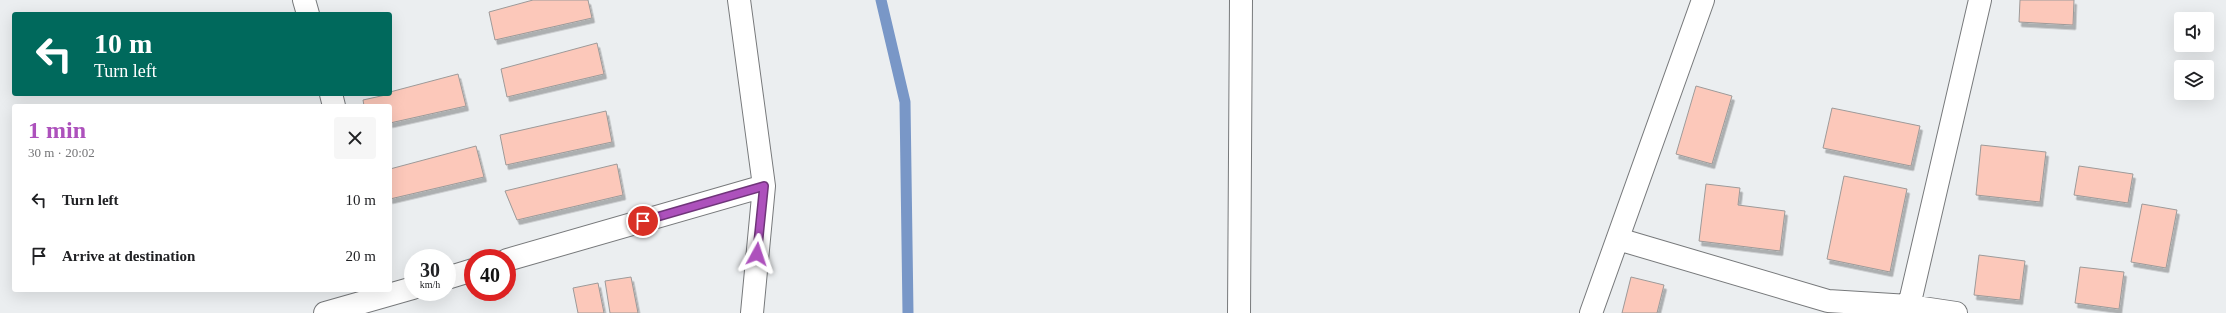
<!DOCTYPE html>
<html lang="en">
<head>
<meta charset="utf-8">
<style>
  body { margin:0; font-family:"Times New Roman",serif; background:#f6f6f6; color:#202124; height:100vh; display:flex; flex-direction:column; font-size:15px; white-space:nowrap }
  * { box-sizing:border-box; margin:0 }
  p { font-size:13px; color:#757577 }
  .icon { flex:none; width:22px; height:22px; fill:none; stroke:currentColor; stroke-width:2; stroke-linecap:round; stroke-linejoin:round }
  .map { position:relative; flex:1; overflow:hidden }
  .drawer { position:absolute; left:12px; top:104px; width:380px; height:188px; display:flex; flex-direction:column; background:#fff; border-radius:4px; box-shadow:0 4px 16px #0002 }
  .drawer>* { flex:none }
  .guide { position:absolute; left:12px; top:12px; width:380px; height:84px; border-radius:4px; box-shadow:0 4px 16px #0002; background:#00695c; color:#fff; overflow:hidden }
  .tools { position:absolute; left:2174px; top:12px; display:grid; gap:8px }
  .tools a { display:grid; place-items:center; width:40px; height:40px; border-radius:4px; background:#fff; box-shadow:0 4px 16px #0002; font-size:20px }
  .speed { position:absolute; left:404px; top:249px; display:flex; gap:8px; font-size:20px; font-weight:700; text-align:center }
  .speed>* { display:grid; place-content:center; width:52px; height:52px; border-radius:50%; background:#fff; box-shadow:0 4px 16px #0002; line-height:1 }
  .speed small { font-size:10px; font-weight:400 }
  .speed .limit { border:6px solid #d22; background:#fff; color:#111 }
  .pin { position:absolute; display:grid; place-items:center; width:34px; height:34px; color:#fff; margin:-17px; border:2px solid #fff; border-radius:50%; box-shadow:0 1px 4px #0007 }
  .me { position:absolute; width:44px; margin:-22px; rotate:5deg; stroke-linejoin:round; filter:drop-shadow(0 0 3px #0008) }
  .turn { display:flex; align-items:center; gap:14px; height:84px; padding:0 16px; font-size:18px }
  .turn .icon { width:52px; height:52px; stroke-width:2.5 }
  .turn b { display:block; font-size:28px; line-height:34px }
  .round { display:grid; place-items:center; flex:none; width:42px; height:42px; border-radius:4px; background:#f6f6f6 }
  .overview { display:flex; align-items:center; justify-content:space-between; height:68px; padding:0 16px }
  h1 { font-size:24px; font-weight:600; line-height:30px; color:#ad51bc }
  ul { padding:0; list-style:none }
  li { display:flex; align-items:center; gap:12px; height:56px; padding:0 16px }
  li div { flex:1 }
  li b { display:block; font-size:15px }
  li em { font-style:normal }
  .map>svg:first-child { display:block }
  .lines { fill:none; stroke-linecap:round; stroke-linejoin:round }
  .stream { stroke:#7997c7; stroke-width:11 }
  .building { fill:#fcc8ba; stroke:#9d9a99; filter:url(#shadow) }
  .minor-casing { stroke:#77797b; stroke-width:24 }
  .minor { stroke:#fff; stroke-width:22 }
  .route-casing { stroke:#70357a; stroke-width:10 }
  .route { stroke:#ad51bc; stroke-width:7 }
</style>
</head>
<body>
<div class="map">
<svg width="2226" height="313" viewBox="0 0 2226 313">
  <defs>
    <filter id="shadow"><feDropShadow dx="2.5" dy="4.5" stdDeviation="0" flood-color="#0004"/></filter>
  </defs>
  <rect width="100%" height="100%" fill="#ebeef0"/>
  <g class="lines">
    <path class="stream" d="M881 0 905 102 908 313"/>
  </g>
  <path class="building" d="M533 0H588L592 18 495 40 489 12Z
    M2020 0H2074L2073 25 2019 22Z
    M597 43 604 74 507 97 501 69Z
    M458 74 466 106 390 123V106H364L363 100 390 94V92Z
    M1696 86 1732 96 1712 164 1676 154Z
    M1832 108 1920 126 1911 166 1823 148Z
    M606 111 612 142 506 165 500 135Z
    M1981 145 2046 152 2040 202 1976 195Z
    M476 146 484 177 390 199V169Z
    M617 164 623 195 517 220 505 191Z
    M2079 166 2133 174 2128 203 2074 195Z
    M1844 176 1907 189 1890 272 1827 259Z
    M1706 184 1740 188 1738 205 1785 211 1780 251 1699 241Z
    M2142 204 2177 210 2166 268 2131 262Z
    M1979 255 2025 261 2020 300 1974 295Z
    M2080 267 2124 272 2119 309 2075 303Z
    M631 277 638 313H610L605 281Z
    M1631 277 1664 285 1657 313H1622Z
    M598 283 604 313H578L573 288Z"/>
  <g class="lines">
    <g class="minor-casing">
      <path id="minor" d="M304 0 308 14
        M739 0 764 186 752 313
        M331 94 334 106
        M1618 239 1828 301 1909 306 1956 313
        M507 260 764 186
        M447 278 473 270
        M1909 306 1980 0
        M325 313 413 288
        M1239 313 1241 0
        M1591 313 1703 0"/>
    </g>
    <use href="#minor" class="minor"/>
  </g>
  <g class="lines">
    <g class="route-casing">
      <path id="route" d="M643 221 764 186 757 254"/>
    </g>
    <use href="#route" class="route"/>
  </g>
</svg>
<div class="tools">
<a><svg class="icon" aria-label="sound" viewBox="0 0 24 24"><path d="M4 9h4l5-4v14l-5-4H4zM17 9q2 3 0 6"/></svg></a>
<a><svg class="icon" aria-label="layers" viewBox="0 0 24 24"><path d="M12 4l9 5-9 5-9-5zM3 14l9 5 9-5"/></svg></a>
</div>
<div class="speed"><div>30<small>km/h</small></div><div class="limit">40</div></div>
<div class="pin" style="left:643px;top:221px;background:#d93025"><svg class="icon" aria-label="arrive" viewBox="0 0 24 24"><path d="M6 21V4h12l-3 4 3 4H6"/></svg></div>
<svg class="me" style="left:757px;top:254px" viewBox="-20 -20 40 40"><path d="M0-17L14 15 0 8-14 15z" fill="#ad51bc" stroke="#fff" stroke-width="4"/></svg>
<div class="guide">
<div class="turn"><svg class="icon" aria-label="left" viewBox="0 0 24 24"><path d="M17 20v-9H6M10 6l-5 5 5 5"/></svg><div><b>10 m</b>Turn left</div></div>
</div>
<section class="drawer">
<div class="overview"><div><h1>1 min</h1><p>30 m · 20:02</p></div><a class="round"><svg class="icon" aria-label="close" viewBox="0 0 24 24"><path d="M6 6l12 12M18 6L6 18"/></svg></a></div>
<ul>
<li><svg class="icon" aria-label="left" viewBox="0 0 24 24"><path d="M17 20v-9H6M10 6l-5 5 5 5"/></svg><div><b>Turn left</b></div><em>10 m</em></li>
<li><svg class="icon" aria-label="arrive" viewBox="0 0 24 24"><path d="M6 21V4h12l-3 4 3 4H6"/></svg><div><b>Arrive at destination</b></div><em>20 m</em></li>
</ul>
</section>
</div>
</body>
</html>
